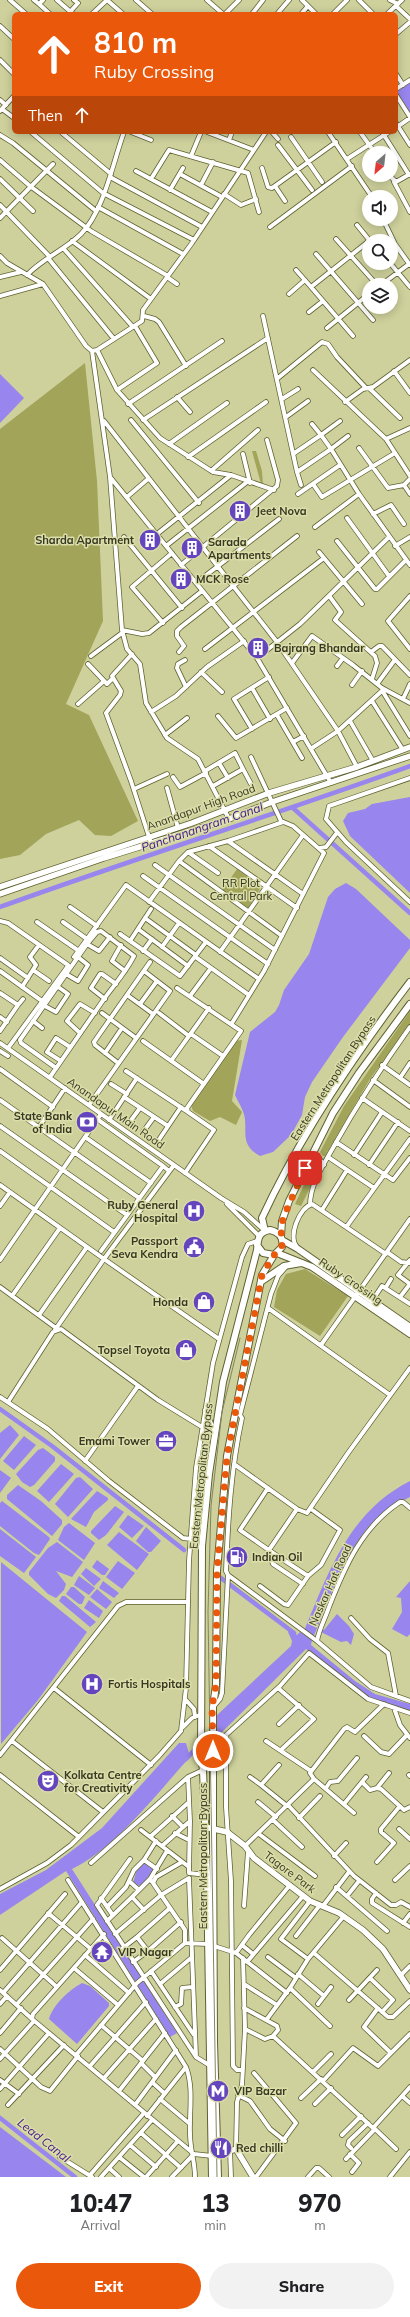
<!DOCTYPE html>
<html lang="en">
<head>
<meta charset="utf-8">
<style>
  body { margin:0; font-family:Mulish,sans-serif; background:#f2f2f2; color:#202124; height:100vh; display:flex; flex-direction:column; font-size:15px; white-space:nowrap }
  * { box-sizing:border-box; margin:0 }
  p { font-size:13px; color:#757577 }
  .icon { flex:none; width:22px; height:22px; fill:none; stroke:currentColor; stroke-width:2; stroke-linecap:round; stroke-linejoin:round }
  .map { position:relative; height:2177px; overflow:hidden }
  .side { display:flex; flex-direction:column; background:#fff; flex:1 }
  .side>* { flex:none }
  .guide { position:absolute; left:12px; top:12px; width:386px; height:122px; border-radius:6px; box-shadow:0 2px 10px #0003; background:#ea580c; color:#fff; overflow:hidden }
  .needle { width:26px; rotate:208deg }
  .buttons { position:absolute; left:362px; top:146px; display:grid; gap:8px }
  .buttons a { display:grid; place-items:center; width:36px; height:36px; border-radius:50%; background:#fff; box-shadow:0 2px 10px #0003; font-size:20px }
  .pin { position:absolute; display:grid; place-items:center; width:34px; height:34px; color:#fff; margin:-17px; border-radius:8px; box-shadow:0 2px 6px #0006 }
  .me { position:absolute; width:44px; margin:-22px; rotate:0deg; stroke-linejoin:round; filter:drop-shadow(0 0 3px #0008) }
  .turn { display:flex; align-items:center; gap:14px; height:84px; padding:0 16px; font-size:18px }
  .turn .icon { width:52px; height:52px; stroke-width:2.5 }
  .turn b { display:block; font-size:28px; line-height:34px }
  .then { display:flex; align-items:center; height:38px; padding:0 16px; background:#0003; gap:8px; font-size:15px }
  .eta { display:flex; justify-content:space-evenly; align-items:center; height:68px; text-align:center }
  .eta b { font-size:24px; font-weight:800; line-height:28px }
  .cta { display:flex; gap:8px; margin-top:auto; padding:8px 16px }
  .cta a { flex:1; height:46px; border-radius:24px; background:#ea580c; color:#fff; font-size:16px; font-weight:800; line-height:46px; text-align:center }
  .cta a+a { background:#f2f2f2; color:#202124 }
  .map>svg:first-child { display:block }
  .green { fill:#a1a459 }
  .water { fill:#9885ed }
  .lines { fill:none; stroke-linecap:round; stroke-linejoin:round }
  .canal { stroke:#9885ed; stroke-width:4.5 }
  .street-casing { stroke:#5f6130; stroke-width:5.5 }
  .secondary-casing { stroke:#5f6130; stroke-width:7 }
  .primary-casing { stroke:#5f6130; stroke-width:8 }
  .street { stroke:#fff; stroke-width:4 }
  .secondary { stroke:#fff; stroke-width:5.5 }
  .primary { stroke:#fff; stroke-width:6 }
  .rail { stroke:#838560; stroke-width:1 }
  .route { stroke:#ea580c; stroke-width:7; stroke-dasharray:0 12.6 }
  .labels { text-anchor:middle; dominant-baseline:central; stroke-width:3; stroke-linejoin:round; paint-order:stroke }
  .poi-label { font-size:11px; font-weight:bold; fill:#373823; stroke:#dbdea8; text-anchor:start }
  .street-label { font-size:11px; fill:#373823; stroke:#dbdea8 }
  .park-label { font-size:11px; fill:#2f301a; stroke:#dbdea8 }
  .water-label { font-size:12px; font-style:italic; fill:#431692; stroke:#dbdea8 }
</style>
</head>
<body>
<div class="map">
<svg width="410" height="2177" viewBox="0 0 410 2177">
  <rect width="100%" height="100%" fill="#ced19c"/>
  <path class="green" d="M85 363 97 481 103 621 66 704 89 715 138 821 111 836 95 835 79 820 46 834 20 855 0 859V429Z
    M252 451H256L262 471 263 485 261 484Z
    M237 869 261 887 247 910 221 892Z
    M410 1011V1025L370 1079 325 1156H323L320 1152 344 1106Z
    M242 1040 232 1101 242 1112 236 1125 220 1117 210 1121 193 1111 191 1105 235 1041Z
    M316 1159 321 1166 301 1206 295 1204Z
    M305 1269 348 1296 320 1336 274 1307 277 1290 286 1274Z"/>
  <path class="water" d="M410 82V113L396 91Z
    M0 374 24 398 0 423Z
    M410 797V893L350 836 343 821 348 813 365 809 372 804Z
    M346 883 356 889 410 940V948L343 1037 312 1082 305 1097 302 1115 291 1135 273 1152 260 1156C236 1143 251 1127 242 1109 240 1104 237 1100 235 1095L250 1032 275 1012 279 1005 284 990 309 954 328 897 335 889Z
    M10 1425 19 1435 0 1459V1433Z
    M24 1436 36 1445 14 1470 3 1461Z
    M43 1448 55 1457V1461L34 1485 30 1487 22 1482 16 1474 38 1450Z
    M61 1464 74 1474 49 1502 37 1491Z
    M0 1470 11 1478 0 1493Z
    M80 1477 93 1489 68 1517 55 1504 76 1478Z
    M410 1481V1497C401 1502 391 1506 383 1512 346 1545 332 1593 313 1638L304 1631C329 1571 349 1512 410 1481Z
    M18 1485 41 1501 62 1520V1524L52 1536 7 1499V1495Z
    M97 1491 108 1498V1500L94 1512 86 1527 71 1519Z
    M2 1501 49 1537 50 1539 39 1555 34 1553 0 1526V1503Z
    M115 1506 124 1512 106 1535 99 1540 91 1533V1531Z
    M128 1515 144 1526 132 1538 119 1527Z
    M69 1523 95 1543 84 1560 58 1540 64 1527Z
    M146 1527 161 1541 151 1552H148L136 1541Z
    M0 1529 36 1557 24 1573 0 1556Z
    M119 1532 149 1554 137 1570 107 1545Z
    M57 1542 83 1562 72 1577 56 1571 66 1584 64 1590 56 1598 48 1594 29 1575V1572L48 1548Z
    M97 1560 109 1569 105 1575H102L92 1567Z
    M118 1561 135 1573 122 1589 106 1577Z
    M1 1562 87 1632 38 1700 1 1744Z
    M86 1568 101 1579 94 1586 81 1574Z
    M79 1576 95 1588 89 1595 74 1585Z
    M103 1581 119 1593 114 1598 99 1588Z
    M410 1581V1634L407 1637 392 1629 402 1612 401 1598 396 1597Z
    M71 1587H74L85 1597 82 1604H79L66 1594Z
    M97 1589 112 1602 106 1609 90 1597Z
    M62 1596H65L96 1622 90 1627 59 1601Z
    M89 1600 103 1611 99 1618 84 1608Z
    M337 1614 349 1626 354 1634 351 1645 347 1641 341 1642 319 1631 321 1629 324 1630Z
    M290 1628 297 1635 300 1632 312 1640 311 1645 355 1681 375 1694 410 1704V1712L363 1695 306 1649 217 1737 215 1717 291 1646 292 1641 288 1632Z
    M179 1743H186L190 1757C157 1793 116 1848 72 1869L177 2033 170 2037 66 1871 0 1915V1894L46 1870 102 1828Z
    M143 1861 153 1868V1870L142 1885 136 1886 133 1883 137 1869Z
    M82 1983 90 1986 109 2003V2006L77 2044 49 2019C53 2005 69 1990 82 1983Z
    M0 2127 66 2177H0Z"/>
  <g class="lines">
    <path class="canal" d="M293 808 410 913
      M0 907C136 858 274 815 410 766
      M0 1409 52 1446 184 1550
      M217 1575 294 1633
      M186 1759 213 1730
      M0 2118 75 2177"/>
    <g class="street-casing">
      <path id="street" d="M10 0 26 14
        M34 0 39 4 43 0
        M57 0 73 14
        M107 0 123 14
        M136 0 152 14
        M207 0 223 14
        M302 0 316 14
        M359 0 373 14
        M390 0 398 4
        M39 4 50 14
        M396 6 410 19
        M70 12 78 3 74 0
        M92 14 107 0
        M225 14 239 0
        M252 14 263 0
        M277 14 289 0
        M301 14 308 6
        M333 14 347 0
        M387 14 402 0
        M0 26 14 39
        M396 34 410 22
        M0 60 14 74
        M396 74 403 85
        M396 89 410 80
        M396 95 410 117
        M0 100 6 105
        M2 109 14 118
        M0 111 14 96
        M396 123 410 145
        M397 127 410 118
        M31 132 103 193 194 240
        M61 132 111 174
        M131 132 151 140
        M207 132 254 150
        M272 132 278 139
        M328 132 372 197
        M360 132 375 153
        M382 132 409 175
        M0 135 13 143 96 211
        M291 137 322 182
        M229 140 232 132
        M278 145 312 190
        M191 156 201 132
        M347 159 389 132
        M0 160 30 186 91 231 168 276
        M262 168 268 187 272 188 336 142
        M136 171 212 212
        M180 174 222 197
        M389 175 396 182 410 174
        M110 177 202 227
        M0 179 33 211
        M151 179 169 150 248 173 259 212
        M394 182 410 212
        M201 185 213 162
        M275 186 285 201
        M170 190 183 168
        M224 194 241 205 256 199
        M0 205 50 257
        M98 207 183 254
        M0 218 53 164
        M383 219 395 244 410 265
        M357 225 370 241
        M270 227 352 166
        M336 239 377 285
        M72 241 151 299
        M63 248 133 327
        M316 254 373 320
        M0 256 7 263 43 284 86 346 92 351 97 350 142 321 143 310 192 243 266 132
        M48 258 114 339
        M390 263 410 287
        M296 270 311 287
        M27 275C43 258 65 250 81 234 104 211 113 162 124 132
        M0 277 21 272
        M167 277 177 284
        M381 285 409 264
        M289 294 305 280
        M0 296 43 284
        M391 302 393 304
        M309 312 323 301
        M144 316 155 319 159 322 186 366
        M263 316 297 472
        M327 328 369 294
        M353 336 311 287 369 241
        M97 350 117 390 160 438 213 472 231 475 274 490
        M92 351 110 477 122 630 127 649 140 664 146 703 167 738 198 759 229 819
        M313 370 386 439 410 428
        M394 371 410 393
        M278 378 322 342 328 344 337 357 366 388
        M369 388 400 418
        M117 390 157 363 135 326
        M177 397 190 412
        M282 399 298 389
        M345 402 363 389 373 387 410 360
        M128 404 222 341
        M286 417 308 401
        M131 420 199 503
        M143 420 268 338
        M104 421 277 642 338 731 357 767
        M312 424 321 435 340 421
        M386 439 410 476
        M169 444 227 403
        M359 448 388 488 404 485 410 479
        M243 454 250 483
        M293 454 321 435 331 449 348 436
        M188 457 266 402
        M211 471 258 430
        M110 477 257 658 331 783
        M313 484 322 497 395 453
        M301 485 297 472 331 449 359 494 410 565
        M404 485 410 494
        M298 494 340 465
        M127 497 148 479
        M373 514 391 505 404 524
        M347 518 389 576
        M315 527 359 494
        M157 534 231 475
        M124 537 182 608
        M337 541 375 589H377L406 560
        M166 546 247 482
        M395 546 410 537
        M319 552 362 604
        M181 565 277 486 278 480 267 440
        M196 583 279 519
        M410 596 388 621 410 649
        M330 597 341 612 335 620 375 656 377 663 372 679
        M163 623 132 587 172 553
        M122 630 142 634 149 633 202 591
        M205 649 324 558
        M179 652 184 646 177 636V631L181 627 297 536
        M371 652 379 646H382L410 675
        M132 654 112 676 121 691 120 695 106 713 131 781 150 840
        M91 656 122 633
        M257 658 300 624 389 537
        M185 660 178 664 177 668 186 687
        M292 663 312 636 353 665 382 688 410 703
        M88 664 107 684 112 679
        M337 666 343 658
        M201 672 222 692
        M377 684 394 661
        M352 685 362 671
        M252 688 270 719
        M383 692 410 736
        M403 699 410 684
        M372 701 403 750
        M78 704 103 682
        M151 712 176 696 207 667 244 641
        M277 715 302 758
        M218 716 236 738 287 708
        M350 721 373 761
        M252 729 234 699 269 677
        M165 735 187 718
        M293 742 304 736
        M312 748 338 731 384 689
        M219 763 228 778
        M205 771 235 753 243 769
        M173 777 180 787 206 773
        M410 778 329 806 326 819 346 842 410 902
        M213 786 243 769 251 784
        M167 788 178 828
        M134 789 167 774
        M228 841 303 894
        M209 846 297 908
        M320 848 326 847 336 834
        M188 852 218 873
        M179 861 282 936
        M155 865 275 950
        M143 876 268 964
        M149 902 179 861 188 852 228 841 283 822
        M70 907 97 926
        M145 918 196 955
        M0 921 8 923 68 965
        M37 922 79 951
        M63 922 87 939
        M138 929 188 966
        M120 934 180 976 206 942
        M130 941 151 909
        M87 944 99 951 110 937
        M121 945 112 961 125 971
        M162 947 179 923
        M143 951 152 939
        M220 952 303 835
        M74 957 126 885 259 979
        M0 958 28 978
        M197 958 249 995
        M33 970 49 981
        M0 971 42 1001
        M66 974 78 981 88 965 78 957
        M22 987 36 965 30 957 39 945
        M177 988 241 1031 187 1108 188 1112 214 1130 185 1173
        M0 993 18 1005 0 1031
        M127 995 153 1014
        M190 996 211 968
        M105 999 91 988 100 974H102L116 984
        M140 1004 157 981
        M18 1005 23 999
        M43 1005 56 1012 68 994 57 986
        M102 1013 136 1038
        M159 1013 189 1036
        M0 1017 7 1022
        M33 1021 42 1028
        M232 1023 264 971 324 853 293 826 281 821 251 757
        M80 1033 67 1021 80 1004 95 1013
        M191 1034 223 1056
        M143 1041 204 1084
        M0 1043 221 1198 244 1212 264 1230
        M8 1048 68 966
        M0 1051 8 1056
        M105 1053 122 1028
        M61 1061 47 1052 56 1038 70 1047
        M171 1061 209 1008
        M118 1063 95 1045 94 1042 150 962
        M382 1065 410 1085
        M0 1069 53 1107
        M126 1071 188 1112
        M50 1077C68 1051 86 1025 104 999 114 985 126 972 134 956L101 931 97 932 87 944 20 1040 21 1043 56 1068
        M400 1078 410 1063
        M373 1080 410 1107
        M111 1084 127 1094
        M124 1097 168 1126
        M362 1098 410 1131
        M0 1100 139 1198
        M89 1105 170 991 144 971
        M97 1119 163 1166
        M109 1120 137 1078
        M129 1123 140 1108
        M0 1126 127 1215
        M39 1127 65 1088
        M143 1132 154 1117
        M85 1137 151 1183
        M158 1141 181 1107
        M336 1142 393 1180 410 1158
        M0 1151 114 1232
        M314 1152 324 1165
        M354 1155 382 1112
        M328 1157 374 1188
        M369 1165 398 1122
        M0 1185 104 1259 174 1165
        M227 1204 259 1236
        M310 1205C310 1184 324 1164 334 1146 357 1105 382 1066 410 1027
        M0 1206 10 1192
        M322 1210 347 1170
        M347 1226 410 1139
        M297 1247C288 1236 299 1208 312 1204L386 1254
        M101 1251 163 1166 169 1171
        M387 1252 401 1262 409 1263
        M0 1260 101 1114
        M410 1260 398 1275 410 1284
        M285 1268 278 1276 271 1294 240 1415 242 1418C231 1469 228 1520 226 1571L228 1575 317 1641
        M0 1287 56 1328
        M386 1287 391 1279
        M12 1296 60 1228
        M400 1297 410 1284
        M372 1301 382 1286 410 1304
        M268 1308 390 1395
        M39 1315 87 1247
        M55 1330 104 1259 219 1339
        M321 1345 410 1219
        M0 1397 48 1429 109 1481 183 1538 191 1539
        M8 1402 53 1332 61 1329 158 1400 202 1427
        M205 1410 214 1430
        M85 1461 138 1386
        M234 1464 297 1509 307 1513 348 1453 410 1368
        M268 1488 240 1530 273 1553 271 1559 273 1564 303 1584
        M410 1508 403 1502H400C362 1527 345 1566 329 1607 325 1619 319 1629 317 1641L371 1687 410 1701
        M269 1550 297 1509
        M273 1553 308 1576
        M260 1586 284 1604 288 1605 308 1576 321 1565 340 1530 311 1509
        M351 1618 370 1639 388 1653 396 1696
        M54 1688 151 1765
        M278 1688 314 1719 281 1750
        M185 1699 194 1709 195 1717
        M214 1706 220 1699 222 1693 228 1575
        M394 1708 400 1725 410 1738
        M279 1724 299 1705
        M183 1727 192 1718 200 1715
        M364 1736 381 1752 389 1754 407 1735
        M12 1741 103 1812
        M266 1741 311 1771
        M0 1755 118 1606 126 1602H188
        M279 1765 261 1785 287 1806
        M203 1770 188 1777 190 1821 189 1869V1873L207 1875
        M0 1775 79 1837
        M409 1775 410 1776
        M250 1777 261 1785
        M314 1779 310 1773 344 1729 347 1727 355 1732 384 1704
        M362 1782 370 1790 377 1788 381 1789 404 1810 410 1807
        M326 1788 330 1782 338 1781 357 1758
        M377 1788 389 1773
        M258 1802 276 1817
        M344 1804 366 1777
        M288 1805 354 1876 391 1905H396L401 1902 410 1907
        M172 1816 182 1826
        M299 1818 320 1796
        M273 1820 302 1847
        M399 1829 410 1839
        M141 1830 189 1867
        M175 1833 189 1840
        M259 1834 315 1876
        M150 1837 189 1802
        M162 1846 190 1821
        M245 1846 314 1779 354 1813
        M334 1856 346 1843
        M130 1859 97 1905 196 2057
        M144 1860 157 1869
        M182 1862 156 1877 153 1883 185 1930V1943
        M377 1862 394 1843 381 1832V1829L400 1806
        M91 1863 188 1777
        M189 1879 196 2057 209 2065
        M68 1880 186 2067C194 2088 189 2112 190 2134 190 2149 195 2162 195 2177
        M395 1880 410 1866
        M129 1881 139 1890
        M152 1882 150 1879 167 1851
        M336 1887 387 1931
        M0 1889 47 1863 71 1845 159 1756 181 1731 186 1688 189 1561 196 1468 213 1363 242 1257 248 1244 257 1241
        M376 1893 372 1899V1903L410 1927
        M347 1896 359 1881
        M132 1897 150 1879
        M101 1898 112 1914
        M244 1906 248 1852
        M323 1906 349 1872
        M107 1907 126 1887 134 1870 144 1860 156 1841
        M170 1908 137 1937 148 1951 181 1922
        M48 1913 91 1949
        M107 1921 132 1897 144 1910
        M403 1923 410 1914
        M115 1934 161 1895 189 1878
        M296 1936 320 1905
        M2 1938 57 1987
        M242 1945 253 1954
        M214 1946 236 1953 287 1993
        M123 1948 137 1937
        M236 1953 249 1935 290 1885
        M314 1953 388 2017H393L410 2001
        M85 1955 129 1993
        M268 1957 296 1978
        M308 1959 281 1939 310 1901
        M133 1962 148 1951
        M247 1962 303 1896
        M74 1968 118 2005
        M0 1970 65 1894
        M151 1971 194 2035
        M298 1974 324 1996
        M401 1975 410 1966
        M370 1978 393 2000 382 2012
        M160 1984 191 1958
        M244 1984 277 2005
        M290 1988 330 2026
        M0 1990 32 2019 194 2154
        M3 1993 82 1902
        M349 2000 377 1970
        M0 2004 7 1996
        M17 2004 93 1919
        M318 2004 331 1987
        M175 2007 181 2004 182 1988 192 1987
        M244 2008 277 2026 278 2030 273 2036
        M378 2008 364 2027 390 2052
        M32 2019 33 2014 104 1934
        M267 2019 290 1988 308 1959 344 1916
        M101 2025 143 2061
        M245 2029 265 2039 273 2036 373 2128 402 2096 410 2103
        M0 2033 21 2008
        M0 2049 41 2087 50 2091 78 2056
        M76 2055 137 1983 185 1943 208 1944
        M0 2059 34 2021
        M141 2063 155 2077
        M90 2066 146 2002
        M242 2070H237L233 2066 231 1881 226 1807V1735L280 1686 309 1653 368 1699 410 1713
        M313 2072 331 2054
        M254 2073 296 2123 256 2177
        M104 2078 156 2019
        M0 2080 19 2094
        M323 2081 353 2048 378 2066 410 2034
        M152 2082 164 2093
        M0 2089 49 2033
        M119 2091 165 2033
        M238 2095 250 2101 270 2129 285 2141
        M402 2096 410 2087
        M301 2098 321 2079
        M160 2099 190 2124
        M315 2104 331 2088
        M8 2105 64 2045
        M135 2105 176 2050
        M147 2116 186 2067
        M374 2128 396 2149
        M141 2133 181 2168
        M342 2135 361 2116
        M130 2145 156 2167
        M351 2148 348 2145 349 2141 368 2123
        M236 2149 237 2102 242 2085 245 2029 243 1958
        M230 2150 231 2177
        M350 2154 359 2163 352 2172
        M60 2157 92 2177
        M119 2157 144 2177
        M346 2159 375 2129
        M109 2168 119 2177
        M90 2175 144 2113
        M101 2177 152 2120
        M146 2177 178 2141
        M172 2177 194 2154 212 2156
        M308 2177 316 2168H319L329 2177
        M390 2177 410 2152"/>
    </g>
    <g class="secondary-casing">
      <path id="secondary" d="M0 887 192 823 269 793 357 767 410 747
        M0 894 104 858 229 819 272 802 410 756
        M205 1827 227 1832 245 1846 254 1858 310 1901 339 1913 363 1930 383 1949 410 1990
        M214 2156 236 2149 253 2177"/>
    </g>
    <g class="primary-casing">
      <path id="primary" d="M265 1231 262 1218C300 1136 355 1054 410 982
        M281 1236 282 1221 289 1201 333 1113 359 1073 410 1004
        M282 1240 298 1249 410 1327
        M277 1253 312 1267 410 1334
        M262 1281 284 1266 301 1263
        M212 2177 207 1875 203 1770 201 1757 202 1546 209 1474 223 1382 257 1250C258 1239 258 1232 270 1230 279 1232 284 1238 282 1247L274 1255 263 1253 257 1245
        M218 2177 214 2042 213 1823V1707L216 1685 217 1571 227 1456 262 1275 274 1255"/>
    </g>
    <use href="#street" class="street"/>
    <use href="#secondary" class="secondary"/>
    <use href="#primary" class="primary"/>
    <path class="rail" d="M217 2177 208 1612 211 1506 222 1412 240 1338"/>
  </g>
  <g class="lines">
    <path class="route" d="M213 1751 212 1707 216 1685 217 1571 227 1456 262 1275 274 1255 282 1248 281 1226 284 1216 305 1168"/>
  </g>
  <defs>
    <g id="building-disc" transform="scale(1.15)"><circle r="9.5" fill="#6545be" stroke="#dbdea8"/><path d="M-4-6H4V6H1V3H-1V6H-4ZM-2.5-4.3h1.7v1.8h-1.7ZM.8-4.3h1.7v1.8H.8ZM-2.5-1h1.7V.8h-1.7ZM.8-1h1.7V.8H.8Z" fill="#fff"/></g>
    <g id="bank-disc" transform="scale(1.15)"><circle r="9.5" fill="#6545be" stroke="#dbdea8"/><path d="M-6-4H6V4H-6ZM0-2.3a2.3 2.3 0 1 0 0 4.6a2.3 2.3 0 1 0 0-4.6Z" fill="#fff"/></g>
    <g id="hospital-disc" transform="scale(1.15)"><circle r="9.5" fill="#6545be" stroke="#dbdea8"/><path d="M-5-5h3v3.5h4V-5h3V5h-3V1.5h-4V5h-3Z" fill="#fff"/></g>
    <g id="civic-disc" transform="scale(1.15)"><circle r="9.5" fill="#6545be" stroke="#dbdea8"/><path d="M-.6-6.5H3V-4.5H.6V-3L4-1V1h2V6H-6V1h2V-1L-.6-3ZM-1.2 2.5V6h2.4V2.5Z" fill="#fff"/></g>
    <g id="shop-disc" transform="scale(1.15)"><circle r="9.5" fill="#6545be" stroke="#dbdea8"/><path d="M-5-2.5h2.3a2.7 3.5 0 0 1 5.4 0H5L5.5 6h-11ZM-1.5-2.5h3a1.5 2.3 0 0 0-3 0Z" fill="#fff"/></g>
    <g id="office-disc" transform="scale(1.15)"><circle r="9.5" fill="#6545be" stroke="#dbdea8"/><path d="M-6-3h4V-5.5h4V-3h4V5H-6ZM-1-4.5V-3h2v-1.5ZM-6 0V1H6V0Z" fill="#fff"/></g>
    <g id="fuel-disc" transform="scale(1.15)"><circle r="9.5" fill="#6545be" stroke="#dbdea8"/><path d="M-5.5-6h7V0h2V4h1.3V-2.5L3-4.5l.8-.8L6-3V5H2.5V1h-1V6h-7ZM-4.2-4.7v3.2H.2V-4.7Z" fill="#fff"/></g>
    <g id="theatre-disc" transform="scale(1.15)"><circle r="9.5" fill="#6545be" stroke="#dbdea8"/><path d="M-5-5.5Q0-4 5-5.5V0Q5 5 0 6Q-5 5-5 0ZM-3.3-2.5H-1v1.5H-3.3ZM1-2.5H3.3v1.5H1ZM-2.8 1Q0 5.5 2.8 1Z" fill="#fff"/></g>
    <g id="temple-disc" transform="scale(1.15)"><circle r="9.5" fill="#6545be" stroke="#dbdea8"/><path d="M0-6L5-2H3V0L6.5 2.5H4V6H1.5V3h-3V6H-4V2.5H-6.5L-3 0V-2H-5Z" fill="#fff"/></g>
    <g id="metro-disc" transform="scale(1.15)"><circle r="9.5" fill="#6545be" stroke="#dbdea8"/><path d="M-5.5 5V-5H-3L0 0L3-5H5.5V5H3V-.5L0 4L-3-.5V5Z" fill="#fff"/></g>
    <g id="restaurant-disc" transform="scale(1.15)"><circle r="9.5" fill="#6545be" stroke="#dbdea8"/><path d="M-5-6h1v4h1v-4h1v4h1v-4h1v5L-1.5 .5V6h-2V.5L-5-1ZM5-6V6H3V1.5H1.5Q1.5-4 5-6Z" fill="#fff"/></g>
  </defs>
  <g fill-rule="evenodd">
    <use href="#building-disc" x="240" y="511"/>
    <use href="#building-disc" x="150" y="540"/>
    <use href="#building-disc" x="192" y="548"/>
    <use href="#building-disc" x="181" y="579"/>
    <use href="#building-disc" x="258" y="648"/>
    <use href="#bank-disc" x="87" y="1122"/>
    <use href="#hospital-disc" x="194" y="1211"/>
    <use href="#civic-disc" x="194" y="1247"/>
    <use href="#shop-disc" x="204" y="1302"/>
    <use href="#shop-disc" x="186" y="1350"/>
    <use href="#office-disc" x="166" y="1441"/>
    <use href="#fuel-disc" x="237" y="1557"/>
    <use href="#hospital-disc" x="92" y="1684"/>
    <use href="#theatre-disc" x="48" y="1781"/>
    <use href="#temple-disc" x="102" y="1952"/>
    <use href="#metro-disc" x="218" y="2091"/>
    <use href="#restaurant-disc" x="221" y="2148"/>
  </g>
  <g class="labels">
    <g class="poi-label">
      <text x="256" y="511">Jeet Nova</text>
      <text x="134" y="540" text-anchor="end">Sharda Apartment</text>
      <text x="208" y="542">Sarada<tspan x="208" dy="13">Apartments</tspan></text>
      <text x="196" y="579">MCK Rose</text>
      <text x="274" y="648">Bajrang Bhandar</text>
      <text x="72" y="1116" text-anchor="end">State Bank<tspan x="72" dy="13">of India</tspan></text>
      <text x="178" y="1205" text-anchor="end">Ruby General<tspan x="178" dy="13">Hospital</tspan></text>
      <text x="178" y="1241" text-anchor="end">Passport<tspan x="178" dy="13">Seva Kendra</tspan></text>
      <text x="188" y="1302" text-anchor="end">Honda</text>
      <text x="170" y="1350" text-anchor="end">Topsel Toyota</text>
      <text x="150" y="1441" text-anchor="end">Emami Tower</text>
      <text x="252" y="1557">Indian Oil</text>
      <text x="108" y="1684">Fortis Hospitals</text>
      <text x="64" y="1775">Kolkata Centre<tspan x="64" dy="13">for Creativity</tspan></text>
      <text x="118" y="1952">VIP Nagar</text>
      <text x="234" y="2091">VIP Bazar</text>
      <text x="236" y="2148">Red chilli</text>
    </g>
    <g class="street-label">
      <text transform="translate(201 807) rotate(-20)">Anandapur High Road</text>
      <text transform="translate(333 1078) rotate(-57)">Eastern Metropolitan Bypass</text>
      <text transform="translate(116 1113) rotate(35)">Anandapur Main Road</text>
      <text transform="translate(351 1281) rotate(34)">Ruby Crossing</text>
      <text transform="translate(201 1476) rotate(-84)">Eastern Metropolitan Bypass</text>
      <text transform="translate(330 1585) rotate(-66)">Naskar Hat Road</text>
      <text transform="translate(203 1856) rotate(-90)">Eastern Metropolitan Bypass</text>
      <text transform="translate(290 1872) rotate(37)">Tagore Park</text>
    </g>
    <g class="park-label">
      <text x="241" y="883">RR Plot<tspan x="241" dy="13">Central Park</tspan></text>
    </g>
    <g class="water-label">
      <text transform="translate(202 827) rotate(-19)">Panchanangram Canal</text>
      <text transform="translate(44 2140) rotate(38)">Lead Canal</text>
    </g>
  </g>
</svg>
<div class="buttons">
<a><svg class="needle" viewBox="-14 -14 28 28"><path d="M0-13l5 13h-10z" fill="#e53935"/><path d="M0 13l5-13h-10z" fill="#757577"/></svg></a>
<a><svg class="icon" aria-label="sound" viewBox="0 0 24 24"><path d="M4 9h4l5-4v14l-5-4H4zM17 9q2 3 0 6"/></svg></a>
<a><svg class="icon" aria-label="search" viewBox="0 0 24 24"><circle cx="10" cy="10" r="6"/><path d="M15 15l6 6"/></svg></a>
<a><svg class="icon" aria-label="layers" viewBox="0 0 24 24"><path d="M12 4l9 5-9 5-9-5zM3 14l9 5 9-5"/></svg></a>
</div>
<div class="pin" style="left:305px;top:1168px;background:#d93025"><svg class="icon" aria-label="arrive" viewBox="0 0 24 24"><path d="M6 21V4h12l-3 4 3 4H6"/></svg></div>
<svg class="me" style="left:213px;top:1751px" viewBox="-20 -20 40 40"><circle r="17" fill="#ea580c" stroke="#fff" stroke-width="3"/><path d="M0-11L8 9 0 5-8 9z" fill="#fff"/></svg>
<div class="guide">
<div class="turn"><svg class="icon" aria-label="ahead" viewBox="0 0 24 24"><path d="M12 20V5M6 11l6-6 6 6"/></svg><div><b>810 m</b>Ruby Crossing</div></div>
<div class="then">Then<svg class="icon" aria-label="ahead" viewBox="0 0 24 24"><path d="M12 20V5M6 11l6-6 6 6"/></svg></div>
</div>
</div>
<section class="side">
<div class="eta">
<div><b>10:47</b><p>Arrival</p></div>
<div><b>13</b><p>min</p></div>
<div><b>970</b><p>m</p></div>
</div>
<div class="cta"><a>Exit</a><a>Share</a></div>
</section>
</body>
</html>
